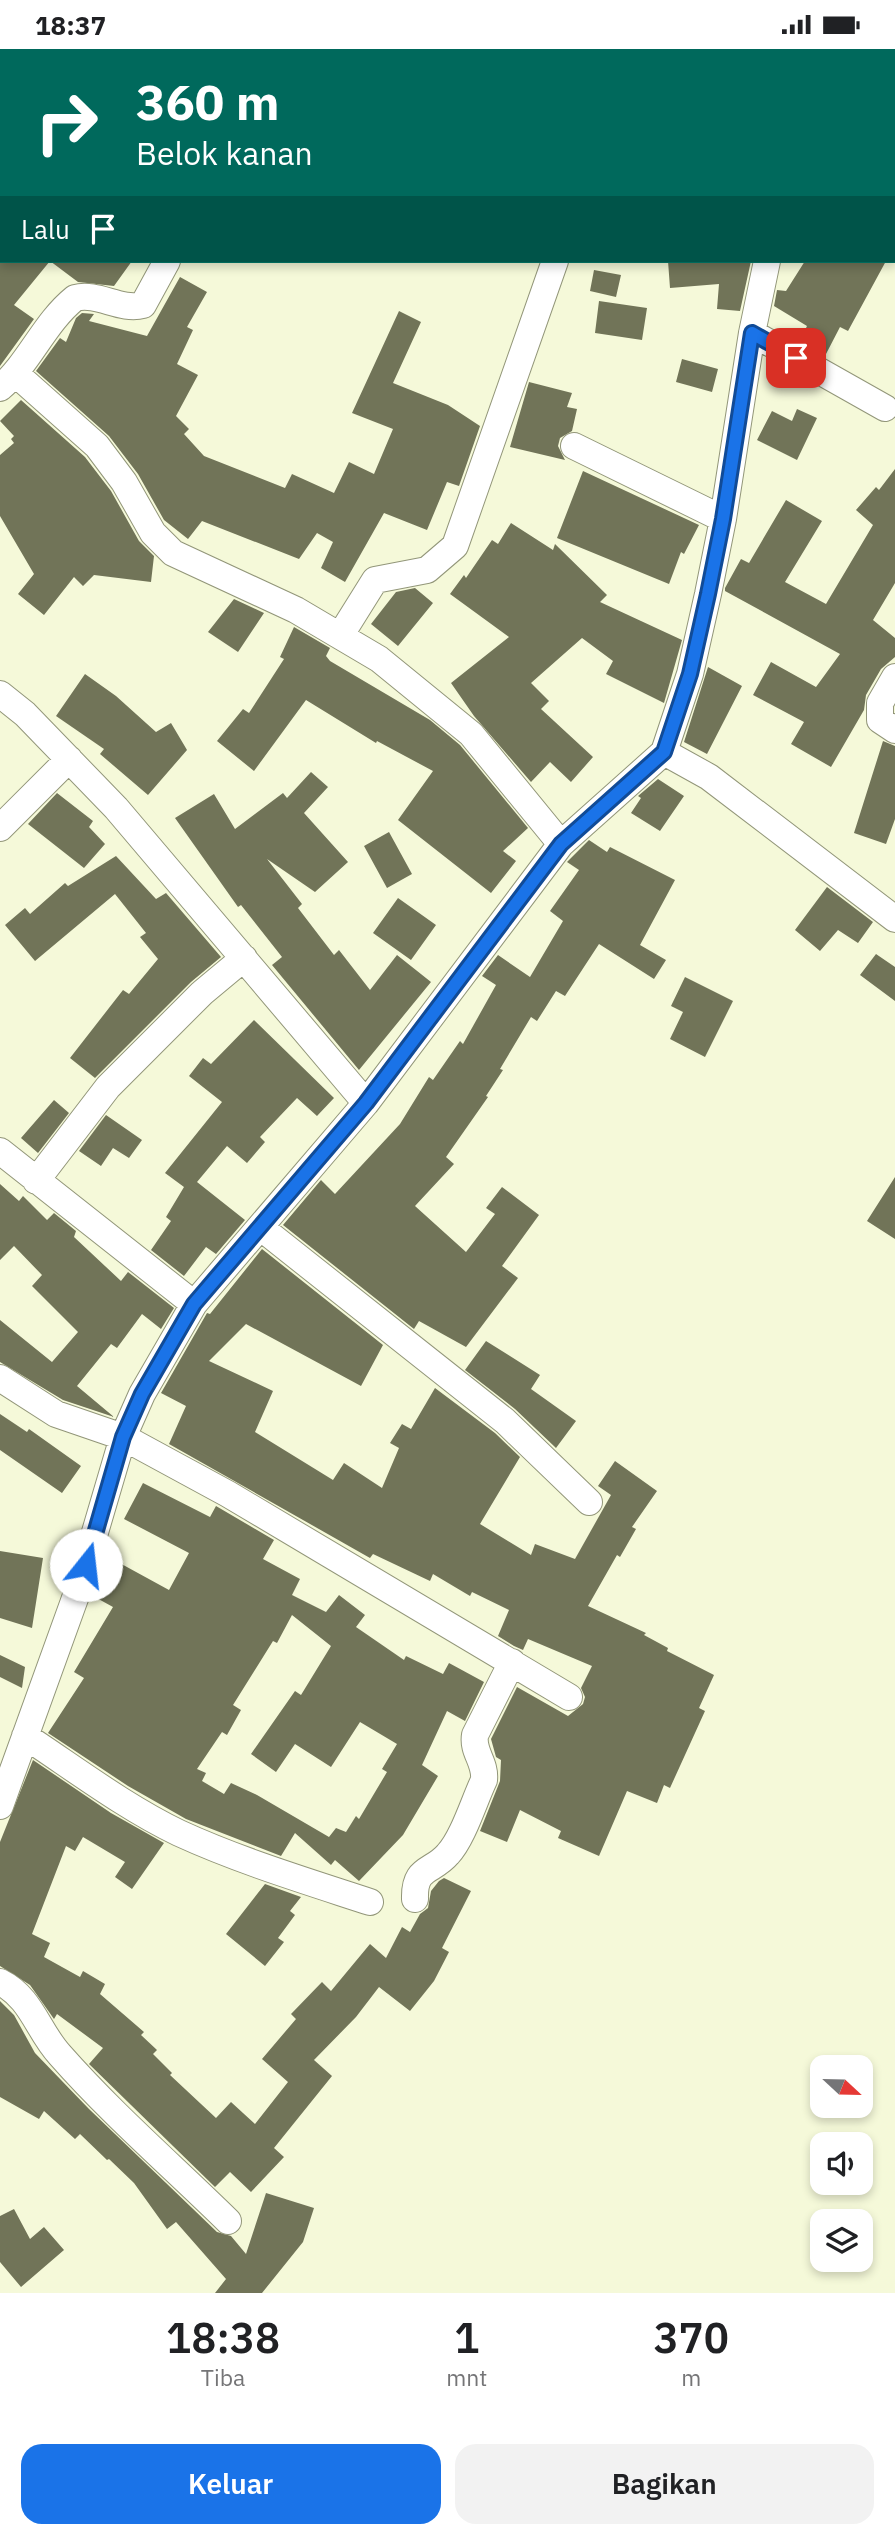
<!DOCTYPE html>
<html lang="id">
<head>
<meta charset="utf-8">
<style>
  body { margin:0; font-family:"IBM Plex Sans",sans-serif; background:#f2f2f2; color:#202124; height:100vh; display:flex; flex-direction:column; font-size:26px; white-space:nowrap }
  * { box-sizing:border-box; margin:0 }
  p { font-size:23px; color:#757577 }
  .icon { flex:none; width:38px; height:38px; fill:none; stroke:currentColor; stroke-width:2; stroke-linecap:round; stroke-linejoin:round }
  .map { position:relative; height:2244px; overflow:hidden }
  .sheet { display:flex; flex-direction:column; background:#fff; flex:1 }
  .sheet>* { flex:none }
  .guide { position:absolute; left:0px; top:0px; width:896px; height:214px; box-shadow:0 4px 10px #0003; background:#00695c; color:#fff; overflow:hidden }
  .needle { width:46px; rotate:112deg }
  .tools { position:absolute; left:810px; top:2006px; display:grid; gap:14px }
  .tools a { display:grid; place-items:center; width:63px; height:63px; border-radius:14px; background:#fff; box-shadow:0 4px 10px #0003; font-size:35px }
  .pin { position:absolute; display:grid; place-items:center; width:60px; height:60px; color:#fff; margin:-30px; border-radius:14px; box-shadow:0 4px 10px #0006 }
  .me { position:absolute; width:77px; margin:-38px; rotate:16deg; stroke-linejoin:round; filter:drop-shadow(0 0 5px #0008) }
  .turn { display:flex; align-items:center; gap:24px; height:147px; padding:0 21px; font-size:32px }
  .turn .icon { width:91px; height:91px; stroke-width:2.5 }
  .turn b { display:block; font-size:49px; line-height:60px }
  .then { display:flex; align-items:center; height:66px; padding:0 21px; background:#0003; gap:14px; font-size:26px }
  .eta { display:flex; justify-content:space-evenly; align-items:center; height:119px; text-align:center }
  .eta b { font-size:42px; font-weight:600; line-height:49px }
  .primary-button { display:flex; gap:14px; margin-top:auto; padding:14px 21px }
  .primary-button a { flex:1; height:80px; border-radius:21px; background:#1a73e8; color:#fff; font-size:28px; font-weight:600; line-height:80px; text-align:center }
  .primary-button a+a { background:#f2f2f2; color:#202124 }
  .status { display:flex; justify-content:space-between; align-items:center; height:49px; padding:0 35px; background:#fff; direction:ltr }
  .status svg { height:19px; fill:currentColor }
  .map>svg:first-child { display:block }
  .building { fill:#717458; fill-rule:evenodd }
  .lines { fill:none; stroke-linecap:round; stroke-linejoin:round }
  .minor-casing { stroke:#929679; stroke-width:28 }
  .minor { stroke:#fff; stroke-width:26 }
  .route-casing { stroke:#114b97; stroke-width:18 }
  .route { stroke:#1a73e8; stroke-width:12 }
</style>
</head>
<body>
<div class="status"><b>18:37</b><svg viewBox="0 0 49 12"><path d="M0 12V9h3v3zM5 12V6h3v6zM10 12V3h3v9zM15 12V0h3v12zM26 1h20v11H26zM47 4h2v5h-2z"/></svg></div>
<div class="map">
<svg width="895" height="2244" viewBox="0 0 895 2244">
  <rect width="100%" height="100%" fill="#f5f9d9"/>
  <path class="building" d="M0 212H132L114 237 78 233 50 212 14 256 34 270 0 317Z
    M668 212H751L740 262 717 260 719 235 670 239Z
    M805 212H886L848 282 840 278 826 305 800 291 807 277 774 257 777 241 786 242Z
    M594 221 621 226 616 248 590 242Z
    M180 228 207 243 187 278 193 281 177 315 198 326 176 367 189 380 184 385 204 407 285 439 292 425 334 444 349 413 374 425 393 380 352 364 399 262 421 273 393 334 448 356 480 377 459 437 447 433 427 481 384 464 345 533 321 519 333 493 317 484 299 510 202 472 188 490 164 471 138 425 109 387 36 322 60 289 66 293 76 269 82 264 94 265 89 272 147 287Z
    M599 252 647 259 642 291 595 284Z
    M682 310 718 320 712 343 676 333Z
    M529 333 572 344 567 358 577 360 572 382 560 389 558 397 565 411 510 398Z
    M21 351 85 408 111 442 139 492 154 507 151 533 94 526 83 537 74 528 44 566 18 545 34 525 0 467V406L14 394 11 390 14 387 0 372Z
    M797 360 817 369 797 411 757 391 772 362 792 372Z
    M895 420V534L873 571 895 589V608L881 620 866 646 864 661 831 718 791 695 804 673 753 646 771 613 816 638 840 605 725 542V539L741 510 749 514 786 451 822 472 785 533 826 555 873 476 856 461 876 438 879 441Z
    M583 422 699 476 684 505 681 503 669 535 557 489Z
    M511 474 553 501 555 495 607 546 600 553 682 591 664 654 606 625 613 612 582 589 531 634 549 652 541 660 593 708 571 733 550 713 531 733 474 667 451 634 509 588 450 545 464 526 466 529 492 491 498 495Z
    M415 539 433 554 398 597 371 575 396 543Z
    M234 550 264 564 238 603 208 583Z
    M294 578 330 599 326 607 330 612 430 671 460 696 528 779 503 802 516 812 491 844 398 771 433 722 377 692 376 694 306 651 254 722 217 692 243 660 249 664 284 610 280 608Z
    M708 618 742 637 707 705 684 693Z
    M85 625 116 647 156 683 171 674 187 701 148 746 100 705 104 700 56 667Z
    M883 692 895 697V770L886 795 854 784Z
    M311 723 328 738 304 764 348 813 315 843 267 810 302 855 298 859 334 906 339 901 370 941 397 906 431 933 359 1021 272 916 282 908 241 856 238 858 175 769 214 745 235 780 283 744 287 749Z
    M658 730 684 747 660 782 631 764 641 749 638 747Z
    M57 744 93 772 89 778 105 795 84 819 28 775Z
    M389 783 412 825 387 839 364 797Z
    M589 791 607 803 610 798 675 831 640 896 666 911 654 930 599 895 565 947 556 942 537 972 531 968 500 1020 503 1021 486 1047 488 1048 446 1108 454 1115 415 1157 466 1203 495 1165 486 1159 502 1138 539 1166 502 1217 518 1229 466 1298 419 1272 414 1280 283 1176 321 1131 335 1145 400 1075 429 1028 433 1031 460 992 463 995 496 936 482 927 498 906 530 928 563 872 550 862 579 821 567 813Z
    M116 807 156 850 166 844 221 908 191 933 95 1029 70 1009 123 941 129 945 158 910 140 888 146 884 115 845 35 912 5 876 25 859 30 865 65 834 68 837Z
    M827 838 873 873 858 894 838 881 820 902 795 881Z
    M398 849 436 876 411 911 373 884Z
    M876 905 895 918V952L860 926Z
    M685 928 733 952 705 1008 670 990 683 963 671 957Z
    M254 971 334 1049 317 1067 297 1049 260 1088 265 1093 247 1114 227 1097 197 1133 245 1171 216 1205 206 1198 184 1227 151 1201 171 1172 166 1168 184 1138 165 1124 222 1053 189 1027 203 1009 211 1015Z
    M54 1051 69 1064 38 1104 21 1089Z
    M106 1066 142 1091 129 1109 113 1099 101 1117 79 1102Z
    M895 1128V1190L867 1172Z
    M0 1135 19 1152 23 1147 47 1171 54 1164 76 1182 74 1188 121 1232 128 1223 174 1259 161 1280 142 1265 117 1299 111 1295 77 1337 114 1368 63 1351 0 1313V1271L52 1313 78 1283 32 1237 42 1226 14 1197 0 1211Z
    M262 1200 383 1296 361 1337 246 1275 209 1312 273 1342 255 1383 333 1431 344 1414 382 1439 399 1399 390 1394 402 1375 411 1380 435 1339 495 1384 520 1408 480 1475 531 1506 535 1495 575 1510 611 1446 598 1437 615 1412 657 1442 632 1478 636 1480 620 1508 617 1506 588 1557 646 1584 644 1586 668 1599 667 1602 714 1626 699 1659 705 1662 670 1739 664 1736 657 1754 627 1742 599 1807 558 1789 561 1782 520 1761 507 1793 480 1782 500 1732 501 1711 496 1708 491 1690 517 1638 568 1667 583 1655 585 1648 581 1639 592 1617 528 1590 523 1601 514 1597 498 1587 509 1561 472 1543 470 1547 433 1525 430 1532 373 1505 370 1509 169 1395 186 1357 161 1344 207 1264 210 1265Z
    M486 1292 540 1326 531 1340 576 1372 556 1399 515 1360 465 1321Z
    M0 1365 27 1383 29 1380 81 1417 62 1444 0 1401Z
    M143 1434 210 1468 216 1457 274 1491 263 1510 300 1530 292 1546 326 1563 339 1546 365 1566 356 1578 404 1611 406 1607 443 1625 449 1614 484 1633 465 1672 447 1662 422 1716 438 1727 403 1786 359 1832 335 1811 331 1816 295 1784 281 1807 186 1770 128 1737 48 1684 84 1629 74 1623 113 1558 93 1547 105 1506 169 1541 189 1504 124 1470ZM292 1566 331 1597 301 1646 295 1642 251 1705 276 1723 295 1695 331 1718 360 1673 397 1695 382 1720 387 1723 359 1770 356 1767 346 1783 336 1779 329 1788 257 1746 231 1734 224 1745 202 1732 206 1724 197 1720 222 1683 227 1686 241 1661 233 1656 273 1592 277 1594Z
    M0 1502 43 1509 32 1579 0 1569Z
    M0 1606 25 1618 22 1639 0 1628Z
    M33 1711 111 1764 164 1794 132 1840 115 1828 125 1813 83 1788 75 1802 66 1797 32 1885 50 1894 44 1908 80 1928 83 1922 105 1935 100 1945 144 1983 141 1986 157 2001 153 2005 172 2024 170 2026 216 2069 231 2053 255 2075 288 2033 262 2010 296 1970 291 1965 322 1933 331 1942 370 1895 386 1909 402 1878 410 1883 420 1865 428 1859 431 1842 439 1832 444 1829 471 1842 442 1899 449 1903 434 1932 410 1962 379 1938 356 1968 314 2011 332 2027 274 2099 284 2108 251 2143 230 2123 215 2138 89 2015 103 1999 57 1965 54 1970 30 1936 0 1917V1793Z
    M265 1835 301 1848 290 1862 295 1866 278 1889 284 1893 265 1917 226 1885Z
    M0 1952 14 1966 35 2004 89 2060 217 2183 231 2187 246 2205 266 2144 314 2159 303 2193 262 2244H215L226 2230 176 2173 167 2180 134 2134 109 2110 107 2111 80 2085 75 2090 44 2062 39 2070 0 2048Z
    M14 2160 30 2190 44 2178 64 2201 21 2238 0 2213V2167Z"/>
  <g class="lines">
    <g class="minor-casing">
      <path id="minor" d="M429 0 431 2
        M329 2 330 0
        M628 2 629 0
        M797 2 798 0
        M894 138H895
        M752 284 885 359
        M16 325 97 397 124 433 153 484 173 504 296 561 379 610 471 685 561 795
        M0 339C30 313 44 274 75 249 98 243 120 262 143 256L167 212
        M574 397 723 470
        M340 587 375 531 427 521 455 497 555 212
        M895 628 880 654V671L895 681
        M0 645 25 665 116 759 366 1054
        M664 703 709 728 895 870
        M0 779 69 710
        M0 1102 194 1255
        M36 1132 108 1038 202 944 244 909
        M260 1178 505 1372 589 1453
        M0 1329 56 1365 123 1388 228 1445 569 1648
        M25 1687C75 1720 125 1758 179 1784 240 1812 306 1832 370 1853
        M0 1757 78 1541 123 1388 142 1345 194 1255 366 1054 561 795 664 703 690 625 708 545 723 470 752 284 767 212
        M415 1850C414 1817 432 1824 448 1805 463 1789 474 1752 484 1731 486 1713 472 1703 475 1686L512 1613
        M0 1933C32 1949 37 1981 60 2006 112 2065 172 2117 228 2172"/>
    </g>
    <use href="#minor" class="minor"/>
  </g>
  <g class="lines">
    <g class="route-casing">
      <path id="route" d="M86 1516 123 1388 142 1345 194 1255 366 1054 561 795 664 703 690 625 708 545 723 470 752 284 796 309"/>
    </g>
    <use href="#route" class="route"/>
  </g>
</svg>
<div class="tools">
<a><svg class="needle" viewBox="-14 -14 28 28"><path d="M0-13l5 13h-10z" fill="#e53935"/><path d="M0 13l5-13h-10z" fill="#757577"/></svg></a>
<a><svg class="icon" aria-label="sound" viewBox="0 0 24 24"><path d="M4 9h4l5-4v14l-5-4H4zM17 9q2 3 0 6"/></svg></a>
<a><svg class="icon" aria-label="layers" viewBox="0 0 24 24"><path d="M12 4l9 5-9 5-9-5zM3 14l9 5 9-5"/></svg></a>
</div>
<div class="pin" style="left:796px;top:309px;background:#d93025"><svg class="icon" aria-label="arrive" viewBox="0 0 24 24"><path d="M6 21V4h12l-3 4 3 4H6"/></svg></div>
<svg class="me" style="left:86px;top:1516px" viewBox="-20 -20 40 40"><circle r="19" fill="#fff"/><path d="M0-13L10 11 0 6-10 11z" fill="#1a73e8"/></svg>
<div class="guide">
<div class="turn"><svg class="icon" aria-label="right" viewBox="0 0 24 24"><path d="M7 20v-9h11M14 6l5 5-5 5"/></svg><div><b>360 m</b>Belok kanan</div></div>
<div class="then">Lalu<svg class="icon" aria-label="arrive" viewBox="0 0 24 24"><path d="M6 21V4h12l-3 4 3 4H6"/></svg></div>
</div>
</div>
<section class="sheet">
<div class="eta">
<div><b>18:38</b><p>Tiba</p></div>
<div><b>1</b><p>mnt</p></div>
<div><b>370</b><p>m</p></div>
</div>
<div class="primary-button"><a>Keluar</a><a>Bagikan</a></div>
</section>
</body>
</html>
